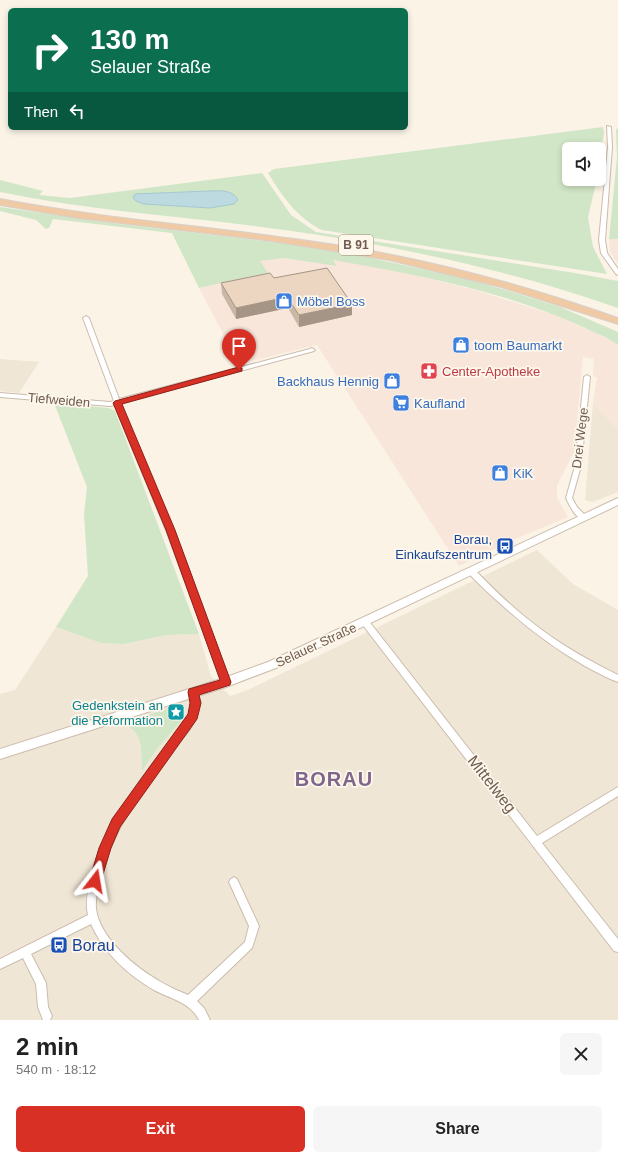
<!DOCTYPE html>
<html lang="en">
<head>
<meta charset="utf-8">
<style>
  body { margin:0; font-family:Helvetica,sans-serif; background:#f6f6f6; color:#222; height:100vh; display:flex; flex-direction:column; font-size:15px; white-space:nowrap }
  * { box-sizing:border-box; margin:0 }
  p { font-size:13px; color:#767676 }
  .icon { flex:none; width:22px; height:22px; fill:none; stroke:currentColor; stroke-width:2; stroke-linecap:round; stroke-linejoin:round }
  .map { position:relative; height:1020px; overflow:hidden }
  .details { display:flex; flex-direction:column; background:#fff; flex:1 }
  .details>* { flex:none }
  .hud { position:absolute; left:8px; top:8px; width:400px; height:122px; border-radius:6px; box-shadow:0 2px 6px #0003; background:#0b6e4f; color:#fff; overflow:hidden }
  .tools { position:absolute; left:562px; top:142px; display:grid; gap:8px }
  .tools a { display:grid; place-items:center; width:44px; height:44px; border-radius:6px; background:#fff; box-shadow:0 2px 6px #0003; font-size:20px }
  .pin { position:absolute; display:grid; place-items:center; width:34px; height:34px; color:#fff; margin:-41px -17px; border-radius:50% 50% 50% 0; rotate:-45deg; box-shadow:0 0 4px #0007 }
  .pin .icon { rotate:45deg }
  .me { position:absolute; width:44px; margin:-22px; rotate:14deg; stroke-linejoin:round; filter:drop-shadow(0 0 3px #0008) }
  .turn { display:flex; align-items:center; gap:14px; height:84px; padding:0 16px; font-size:18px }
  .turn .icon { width:52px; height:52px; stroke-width:2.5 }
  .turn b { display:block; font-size:28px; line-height:34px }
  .then { display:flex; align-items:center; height:38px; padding:0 16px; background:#0003; gap:8px; font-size:15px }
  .round { display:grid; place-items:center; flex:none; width:42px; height:42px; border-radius:6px; background:#f6f6f6 }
  .headline { display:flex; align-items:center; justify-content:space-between; height:68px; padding:0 16px }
  h1 { font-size:24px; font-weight:700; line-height:30px }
  .button { display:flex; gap:8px; margin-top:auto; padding:8px 16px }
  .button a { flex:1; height:46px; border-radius:6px; background:#d93025; color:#fff; font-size:16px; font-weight:700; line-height:46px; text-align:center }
  .button a+a { background:#f6f6f6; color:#222 }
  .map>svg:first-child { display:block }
  .residential { fill:#f0e6d5 }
  .commercial { fill:#f9e6db }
  .green { fill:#d1e6c6 }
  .water { fill:#bddae1; stroke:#a4c8d2 }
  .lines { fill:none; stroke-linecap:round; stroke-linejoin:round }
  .minor-casing { stroke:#cabcad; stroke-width:2 }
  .secondary-casing { stroke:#ccbcac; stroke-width:2 }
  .trunk-casing { stroke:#d7d1cd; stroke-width:2 }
  .minor { fill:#fff; fill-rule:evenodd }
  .secondary { fill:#fff; fill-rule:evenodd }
  .trunk { fill:#efcaa5; fill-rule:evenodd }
  .wall { fill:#cbb7a6 }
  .shaded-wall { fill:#a59587 }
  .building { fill:#ecd5c1; stroke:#a59587 }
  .route { fill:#d93025; stroke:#8d1f18 }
  .labels { text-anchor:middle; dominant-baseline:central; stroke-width:3.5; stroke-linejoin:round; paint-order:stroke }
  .shield { fill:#fdf7ec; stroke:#9a8a7d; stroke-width:1 }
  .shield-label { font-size:12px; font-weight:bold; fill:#705c4e }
  .shop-label { font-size:13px; fill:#366cbe; stroke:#fdf7ec; text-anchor:start }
  .health-label { font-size:13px; fill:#be3a42; stroke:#fdf7ec; text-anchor:start }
  .street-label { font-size:13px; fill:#705c4e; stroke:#fdf7ec }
  .transit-label { font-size:13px; fill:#164399; stroke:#fdf7ec; text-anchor:end }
  .culture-label { font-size:13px; fill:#0d838f; stroke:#fdf7ec; text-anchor:end }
  .near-street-label { font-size:16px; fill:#705c4e; stroke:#fdf7ec }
  .near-transit-label { font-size:16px; fill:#164399; stroke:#fdf7ec; text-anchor:start }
  .near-district-label { font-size:20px; font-weight:bold; letter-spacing:1px; fill:#81668c; stroke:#fdf7ec }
</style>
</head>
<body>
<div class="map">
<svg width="618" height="1020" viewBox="0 0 618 1020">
  <rect width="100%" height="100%" fill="#faf3e6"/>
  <path class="residential" d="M0 359 39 362 19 393 0 391Z
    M593 403 618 429V492L593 502 585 500Z
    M537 550 573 584 618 610V1020H0V694L15 690 56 627 101 643 124 644 166 635 199 634 211 676 230 696 248 690Z"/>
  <path class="commercial" d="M609 239H618V264L610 252Z
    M284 258 337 265 333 260 409 273 475 290 558 316 617 343 618 345V429L593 403 597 377H594L593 372 594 359 583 357 574 452 557 486V498L568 517 515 539 459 566 317 345 239 364 199 288 267 273 259 261Z"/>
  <path class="green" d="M603 127 604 133 599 165V149H569V179H597L588 217 593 247 607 274 322 230C297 218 282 196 268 173L274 169Z
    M618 128V239H609L617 157 616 130Z
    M262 173 291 215 316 232 575 273 618 281V308C512 271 403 247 292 231 195 217 96 212 0 192V180L43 191 39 195 70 198Z
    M0 207 103 222 274 242 362 256 467 279 509 291 560 307 618 332V345C608 337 594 333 583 327 505 291 418 275 333 260L337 266 284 258 260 261 268 273 199 288 172 233 53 219 49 228 46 229 36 220 0 211Z
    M54 403 109 408 115 411 199 634 166 635 124 644 101 643 56 627 88 576 84 514 87 487Z
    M174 707 182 710 183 713 181 721 156 750 142 771C141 750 145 732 122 723Z"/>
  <path class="water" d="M209 191C220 191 232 189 238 200L234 204 210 208 144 204 136 201 133 198 135 194Z"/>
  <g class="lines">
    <g class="minor-casing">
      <path id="minor" d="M607 126 611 127 612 147 605 240 607 253 618 269V275L616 274 601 253 599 240 608 147Z
        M86 316 89 318 119 399 310 349 312 348 315 350 314 351 121 403 131 431 174 530 230 682 229 684 226 685 223 684 222 682 166 530 125 431 115 405 110 406 0 397V393L110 402 114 401 83 318Z
        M587 375 590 377 581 466 572 498 577 507 587 517 583 520C574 516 570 506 566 498L575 466 584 377Z
        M471 568 474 569C495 591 517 612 542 630 566 648 592 662 618 675V682C607 678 596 672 585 666 541 641 504 609 468 573L467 571 468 569Z
        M365 619 368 620 537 836 618 787V796L542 843 618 939V952L614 951 362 624 361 622 362 620Z
        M193 689 196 690C199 697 201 705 198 713 193 730 179 741 169 755 142 790 115 827 103 870 99 883 95 896 96 909 100 939 136 968 161 982 169 987 179 991 188 995L245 942 249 926 229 882 231 879 234 877 237 879 259 926 252 948 197 1001 204 1008 210 1020H199C190 1002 171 999 154 990 127 974 104 953 91 924L31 954 46 983 48 1007 52 1016 50 1020H43L38 1007 36 984 23 958 0 969V959L88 915C85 901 88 888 93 874 106 827 133 788 163 750 171 739 181 730 187 719 190 713 192 707 191 701 191 697 189 694 190 690Z"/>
    </g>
    <g class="secondary-casing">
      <path id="secondary" d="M618 498V505L276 668 226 687 0 759V749L224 678 268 662Z"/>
    </g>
    <g class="trunk-casing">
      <path id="trunk" d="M0 199C115 221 233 228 348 247 440 262 530 287 618 318V324L501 287 389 260 272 241 78 218 0 205Z"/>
    </g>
    <use href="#minor" class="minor"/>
    <use href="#secondary" class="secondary"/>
    <use href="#trunk" class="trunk"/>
  </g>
  <path class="wall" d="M274 278 352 304V315L299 327 288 308 236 319 222 294 221 283Z"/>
  <path class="shaded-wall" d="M287 297 288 308 236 319V308Z
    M352 304V315L299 327V315Z"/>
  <path class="building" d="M327 268 352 304 299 315 287 297 236 308 221 283 270 273 274 278Z"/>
  <path class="route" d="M239 367 242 368V371L122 404 175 530 231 682 230 685 199 695 201 703 197 719 120 827 111 848 101 881 99 885 95 887 91 885 89 881 99 848 112 819 188 714 190 703 188 692 189 689 220 680 166 530 113 403 115 401Z"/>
  <defs>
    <g id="shop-square" transform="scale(0.9)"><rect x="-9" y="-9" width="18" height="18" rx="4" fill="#3f7fe0" stroke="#fdf7ec"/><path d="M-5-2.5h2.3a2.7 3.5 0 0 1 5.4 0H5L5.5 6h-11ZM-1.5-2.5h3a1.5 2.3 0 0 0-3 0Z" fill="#fff"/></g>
    <g id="pharmacy-square" transform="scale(0.9)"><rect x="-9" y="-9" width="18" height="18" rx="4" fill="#e0444e" stroke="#fdf7ec"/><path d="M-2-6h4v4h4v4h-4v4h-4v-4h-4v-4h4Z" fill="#fff"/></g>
    <g id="supermarket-square" transform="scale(0.9)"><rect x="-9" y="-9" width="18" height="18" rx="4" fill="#3f7fe0" stroke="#fdf7ec"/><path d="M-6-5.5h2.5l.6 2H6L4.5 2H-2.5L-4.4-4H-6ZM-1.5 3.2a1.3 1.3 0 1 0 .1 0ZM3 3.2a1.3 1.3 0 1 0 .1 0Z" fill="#fff"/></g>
    <g id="bus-square" transform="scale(0.9)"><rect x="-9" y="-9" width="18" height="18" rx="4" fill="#1a4fb4" stroke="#fdf7ec"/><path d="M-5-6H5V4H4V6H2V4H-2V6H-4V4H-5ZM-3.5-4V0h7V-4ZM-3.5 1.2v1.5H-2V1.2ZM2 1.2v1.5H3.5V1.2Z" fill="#fff"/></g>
    <g id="sight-square" transform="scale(0.9)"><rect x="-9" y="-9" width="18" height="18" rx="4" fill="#0f9aa8" stroke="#fdf7ec"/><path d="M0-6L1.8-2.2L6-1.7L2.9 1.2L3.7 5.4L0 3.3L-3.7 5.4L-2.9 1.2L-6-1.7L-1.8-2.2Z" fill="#fff"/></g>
  </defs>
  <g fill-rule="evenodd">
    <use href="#shop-square" x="284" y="301"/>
    <use href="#shop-square" x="461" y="345"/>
    <use href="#pharmacy-square" x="429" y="371"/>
    <use href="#shop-square" x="392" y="381"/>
    <use href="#supermarket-square" x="401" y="403"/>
    <use href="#shop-square" x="500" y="473"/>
    <use href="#bus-square" x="505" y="546"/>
    <use href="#sight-square" x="176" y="712"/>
    <use href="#bus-square" x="59" y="945"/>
  </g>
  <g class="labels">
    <rect class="shield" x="339" y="235" width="34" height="20" rx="3"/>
    <g class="shield-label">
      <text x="356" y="245">B 91</text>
    </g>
    <g class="shop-label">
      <text x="297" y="301">Möbel Boss</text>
      <text x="474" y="345">toom Baumarkt</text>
      <text x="379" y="381" text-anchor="end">Backhaus Hennig</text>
      <text x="414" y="403">Kaufland</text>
      <text x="513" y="473">KiK</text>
    </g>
    <g class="health-label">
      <text x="442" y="371">Center-Apotheke</text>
    </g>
    <g class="street-label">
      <text transform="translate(59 400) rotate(5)">Tiefweiden</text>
      <text transform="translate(580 438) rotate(-83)">Drei Wege</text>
      <text transform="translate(316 645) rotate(-25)">Selauer Straße</text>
    </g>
    <g class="transit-label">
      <text x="492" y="539">Borau,<tspan x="492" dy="15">Einkaufszentrum</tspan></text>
    </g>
    <g class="culture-label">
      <text x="163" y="705">Gedenkstein an<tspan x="163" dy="15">die Reformation</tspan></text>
    </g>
    <g class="near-street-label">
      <text transform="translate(492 784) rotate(52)">Mittelweg</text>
    </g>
    <g class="near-transit-label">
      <text x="72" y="945">Borau</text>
    </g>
    <g class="near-district-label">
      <text x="334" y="779">BORAU</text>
    </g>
  </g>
</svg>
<div class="tools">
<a><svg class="icon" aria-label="sound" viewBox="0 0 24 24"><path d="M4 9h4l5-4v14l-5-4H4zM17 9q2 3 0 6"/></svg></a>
</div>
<div class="pin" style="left:239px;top:370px;background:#d93025"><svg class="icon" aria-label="arrive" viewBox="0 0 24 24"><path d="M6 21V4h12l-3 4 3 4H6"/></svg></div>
<svg class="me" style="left:95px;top:881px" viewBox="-20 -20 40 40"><path d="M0-17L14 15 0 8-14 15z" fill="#d93025" stroke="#fff" stroke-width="4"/></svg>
<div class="hud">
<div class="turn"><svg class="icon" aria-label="right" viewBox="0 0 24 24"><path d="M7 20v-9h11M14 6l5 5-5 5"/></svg><div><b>130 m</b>Selauer Straße</div></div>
<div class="then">Then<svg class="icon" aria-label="left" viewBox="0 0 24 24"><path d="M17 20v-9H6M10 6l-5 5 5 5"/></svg></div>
</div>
</div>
<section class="details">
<div class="headline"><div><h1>2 min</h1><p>540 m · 18:12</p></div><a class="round"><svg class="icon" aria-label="close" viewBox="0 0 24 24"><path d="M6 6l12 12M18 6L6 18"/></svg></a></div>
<div class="button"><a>Exit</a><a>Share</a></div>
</section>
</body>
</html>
